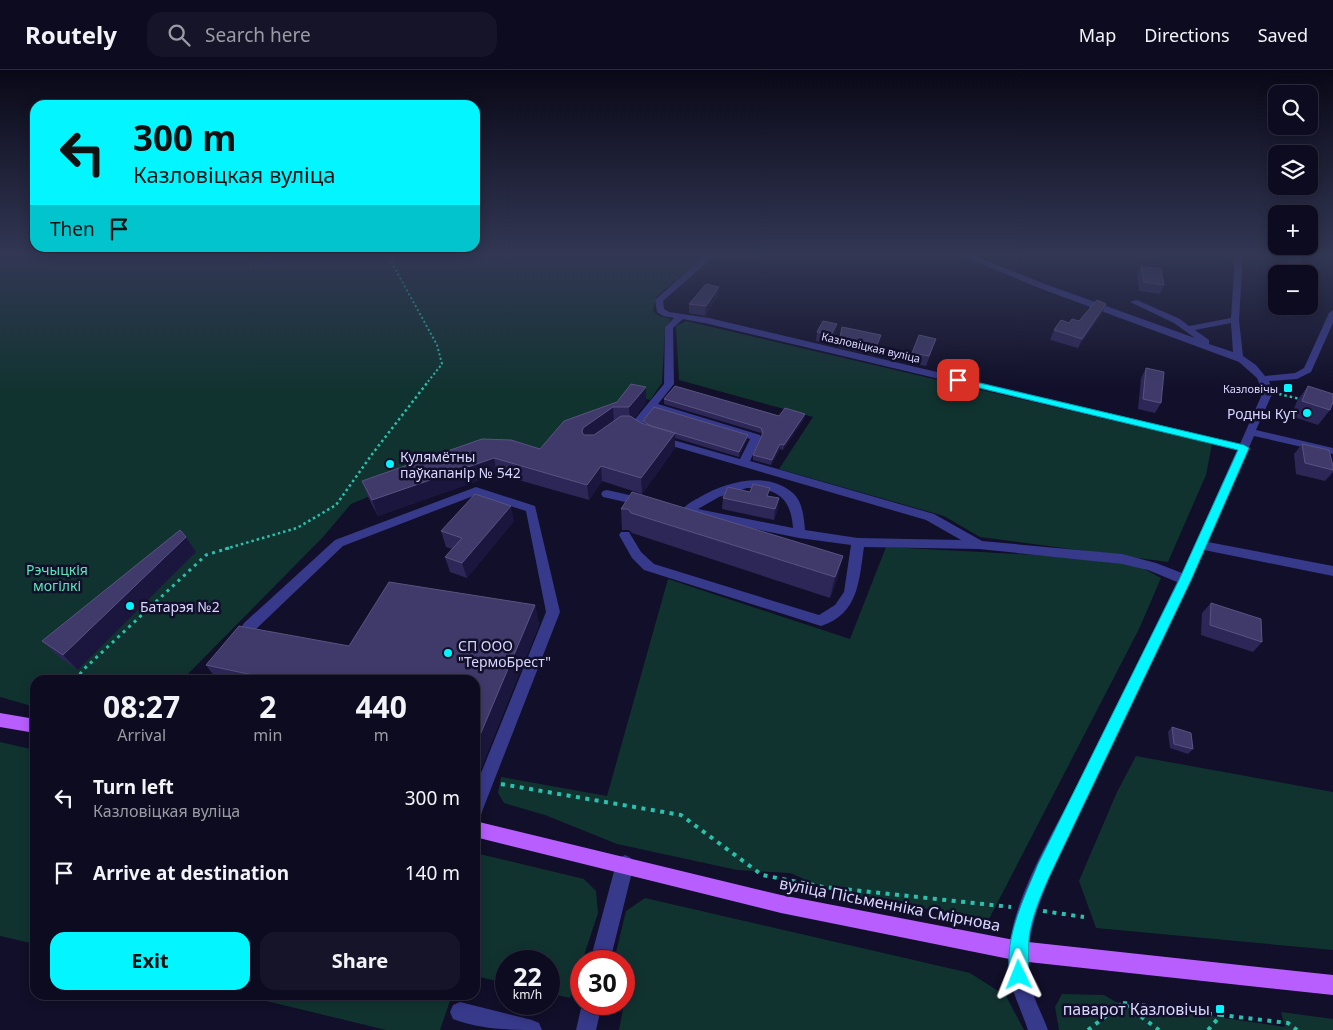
<!DOCTYPE html>
<html lang="en">
<head>
<meta charset="utf-8">
<style>
  body { margin:0; font-family:"Noto Sans",sans-serif; background:#161428; color:#f1f3f6; height:100vh; display:flex; flex-direction:column; font-size:19px; white-space:nowrap }
  * { box-sizing:border-box; margin:0 }
  p { font-size:16px; color:#9a9ba4 }
  .icon { flex:none; width:28px; height:28px; fill:none; stroke:currentColor; stroke-width:2; stroke-linecap:round; stroke-linejoin:round }
  .map { position:relative; flex:1; overflow:hidden }
  .details { position:absolute; left:30px; top:605px; width:450px; height:325px; display:flex; flex-direction:column; background:#0d0b1f; border-radius:15px; box-shadow:0 2px 12px #0003,0 0 0 1px #2d2b3d }
  .details>* { flex:none }
  .top-card { position:absolute; left:30px; top:30px; width:450px; height:152px; border-radius:15px; box-shadow:0 2px 12px #0003,0 0 0 1px #2d2b3d; background:#03f6ff; color:#111; overflow:hidden }
  .tools { position:absolute; left:1268px; top:15px; display:grid; gap:10px }
  .tools a { display:grid; place-items:center; width:50px; height:50px; border-radius:10px; background:#0d0b1f; box-shadow:0 2px 12px #0003,0 0 0 1px #2d2b3d; font-size:25px }
  .speed { position:absolute; left:495px; top:880px; display:flex; gap:10px; font-size:25px; font-weight:700; text-align:center }
  .speed>* { display:grid; place-content:center; width:65px; height:65px; border-radius:50%; background:#0d0b1f; box-shadow:0 2px 12px #0003,0 0 0 1px #2d2b3d; line-height:1 }
  .speed small { font-size:12px; font-weight:400 }
  .speed .limit { border:8px solid #d22; background:#fff; color:#111 }
  .pin { position:absolute; display:grid; place-items:center; width:42px; height:42px; color:#fff; margin:-21px; border-radius:10px; box-shadow:0 2px 8px #0006 }
  .me { position:absolute; width:55px; margin:-28px; rotate:358deg; stroke-linejoin:round; filter:drop-shadow(0 0 4px #0008) }
  .turn { display:flex; align-items:center; gap:18px; height:105px; padding:0 20px; font-size:22px }
  .turn .icon { width:65px; height:65px; stroke-width:2.5 }
  .turn b { display:block; font-size:35px; line-height:42px }
  .then { display:flex; align-items:center; height:48px; padding:0 20px; background:#0003; gap:10px; font-size:19px }
  .eta { display:flex; justify-content:space-evenly; align-items:center; height:85px; text-align:center }
  .eta b { font-size:30px; font-weight:700; line-height:35px }
  .cta { display:flex; gap:10px; margin-top:auto; padding:10px 20px }
  .cta a { flex:1; height:58px; border-radius:15px; background:#03f6ff; color:#111; font-size:20px; font-weight:700; line-height:58px; text-align:center }
  .cta a+a { background:#161428; color:#f1f3f6 }
  ul { padding:0; list-style:none }
  li { display:flex; align-items:center; gap:15px; height:75px; padding:0 20px }
  li div { flex:1 }
  li b { display:block; font-size:19px }
  li em { font-style:normal }
  header { display:flex; align-items:center; gap:30px; box-sizing:border-box; height:70px; padding:0 25px; background:#0d0b1f; border-bottom:1px solid #2d2b3d }
  header strong { font-size:24px }
  nav { display:flex; gap:28px; margin-inline-start:auto; font-size:18px }
  .search { width:350px; height:45px; background:#161428; display:flex; align-items:center; gap:12px; box-sizing:border-box; padding:0 18px; border-radius:15px; color:#9a9ba4; font-size:19px }
  .map>svg:first-child { display:block }
  .green { fill:#113330 }
  .water { fill:#09274d }
  .lines { fill:none; stroke-linecap:round; stroke-linejoin:round }
  .path-far3 { stroke:#29c1ae; stroke-width:2; stroke-dasharray:2 2.5; stroke-linecap:butt }
  .path-far2 { stroke:#29c1ae; stroke-width:2.5; stroke-dasharray:2.5 3; stroke-linecap:butt }
  .path-far1 { stroke:#29c1ae; stroke-width:3; stroke-dasharray:3 4.5; stroke-linecap:butt }
  .path { stroke:#29c1ae; stroke-width:4; stroke-dasharray:4 5.5; stroke-linecap:butt }
  .minor { fill:#37398b; fill-rule:evenodd }
  .major { fill:#b85eff; fill-rule:evenodd }
  .wall { fill:#2d2758 }
  .shaded-wall { fill:#1a163d }
  .building { fill:#3f3a6a; stroke:#585381 }
  .route { fill:#03f6ff; stroke:#02a0a6 }
  .poi-dot { fill:#03f6ff; stroke:#110f29; stroke-width:2 }
  .labels { text-anchor:middle; dominant-baseline:central; stroke-width:5; stroke-linejoin:round; paint-order:stroke }
  .far-street-label { font-size:11px; fill:#d9d7ff; stroke:#110f29 }
  .far-poi-label { font-size:11px; fill:#d9d7ff; stroke:#110f29; text-anchor:end }
  .poi-label { font-size:14px; fill:#d9d7ff; stroke:#110f29; text-anchor:start }
  .park-label { font-size:14px; fill:#5be7bb; stroke:#110f29 }
  .near-street-label { font-size:16px; fill:#d9d7ff; stroke:#110f29 }
  .near-poi-label { font-size:16px; fill:#d9d7ff; stroke:#110f29; text-anchor:end }
</style>
</head>
<body>
<header>
<strong>Routely</strong>
<div class="search"><svg class="icon" aria-label="search" viewBox="0 0 24 24"><circle cx="10" cy="10" r="6"/><path d="M15 15l6 6"/></svg>Search here</div>
<nav><a>Map</a><a>Directions</a><a>Saved</a></nav>
</header>
<div class="map">
<svg width="1333" height="960" viewBox="0 0 1333 960">
  <rect width="100%" height="100%" fill="#110f29"/>
  <path class="green" d="M0 184H706L656 227 653 241 659 246 671 249 665 258 662 313 650 330 631 325 549 386H514L368 427 351 434 323 467 182 610H35V637L0 627Z
    M1117 184H1226L1225 190 1130 187Z
    M686 251 1212 374 1206 405 1168 492 980 467 944 446 779 399 813 347 679 310 676 256Z
    M886 477 1055 486 1139 496 1161 508 1139 559 989 849 842 825 790 803 737 800 617 774 545 745 504 733 498 723 501 707 607 726 668 509 850 569Z
    M0 672 35 680V874L0 866Z
    M1136 686 1333 722V880L1096 858 1079 811 1117 722Z
    M475 783 584 809 596 821 598 843 570 928 549 923V891H506V913L475 906Z
    M645 828 970 903 1006 926 1024 960H619L625 929 624 891H614L626 841Z
    M1062 924 1104 925 1116 932 1285 957 1281 942 1333 949V960H1059L1055 937Z
    M242 925H452L440 960H386Z"/>
  <path class="water" d="M264 184H300C287 189 277 199 263 192Z"/>
  <g class="lines">
    <path class="path-far3" d="M387 184 437 275 442 294 426 314"/>
    <path class="path-far2" d="M1279 324 1300 329
      M225 479 297 458 336 435 373 383 427 313"/>
    <path class="path-far1" d="M75 610 84 599 206 485 229 478"/>
    <path class="path" d="M501 714 681 745 762 805 824 817 1011 837
      M1043 841 1084 847
      M1123 933 1221 945
      M1088 960 1123 933 1159 960
      M1208 960 1221 945 1288 953 1297 960"/>
    <path class="minor" d="M706 184H719L712 188 663 231 664 239 669 242 709 248 1240 374 1263 322 1257 308 1239 292 1039 218 958 184H970L1045 214 1195 268 1174 253 1130 232 1137 230 1180 249 1189 256 1231 248 1235 184H1243L1239 250 1243 286 1256 295 1265 306 1295 303 1304 298 1329 243 1333 240V253L1311 302 1297 309 1269 311 1273 322 1256 360 1333 378V384L1254 366 1208 472 1333 496V506L1204 480 1050 806C1035 843 1021 880 1032 920 1036 934 1043 946 1048 960H1028C1020 936 1007 914 1008 888 1011 832 1048 772 1073 723 1108 653 1143 582 1177 512L1148 500 1122 494 979 479 864 477C859 510 859 544 821 556L644 500 632 488 619 465 621 462H629L641 482 654 494 819 545 835 535 844 522 851 475 799 468 697 447 691 444 687 445 681 441C685 435 693 431 700 427 726 412 768 400 794 424 803 433 804 449 805 460L858 468 961 470 926 450 655 371 654 369 659 366 740 389 750 369 653 340 638 359H622L621 357 622 355 631 354 664 314 665 257 674 248 663 246 657 242 655 230ZM683 249 709 254 1237 380 1182 503 1156 493 1122 484 982 471 934 444 750 391 761 367 760 365 658 334 674 314 673 258ZM1231 253 1233 282 1209 274V270L1195 260ZM747 418C777 418 791 428 793 458L698 439 719 427Z
      M476 417 535 436 560 542 483 739 481 745 475 747V718L546 542 526 441 476 425 343 476 254 561C248 569 245 579 234 575L232 571 244 553 335 470Z
      M607 420 647 429 649 432 643 436 603 427 601 424 603 421Z
      M625 785 631 788 634 794 610 891H590L616 794 619 788Z
      M460 932 532 950 539 953 542 960C511 960 482 960 453 949L450 942 453 935Z
      M582 934H602L596 960H576Z"/>
    <path class="major" d="M0 643 35 649V663L0 657Z
      M475 751 781 825 1019 871 1333 905V925L1019 891 781 843 475 767Z"/>
  </g>
  <path class="wall" d="M1286 184H1301L1300 204H1280L1281 202H1283L1282 190Z
    M1141 196 1164 215 1160 224 1139 221 1137 205Z
    M1276 210V236H1296L1289 247 1273 243 1275 211Z
    M718 226 705 246 689 243V234Z
    M1102 243 1078 278 1050 270 1054 260 1069 253 1079 251Z
    M842 257 878 275 874 285 838 277Z
    M817 262 835 264 829 274 816 271Z
    M936 269 926 296 909 293 912 283Z
    M1146 298 1161 333 1155 343 1138 339 1141 308Z
    M1308 316 1330 340 1318 355 1291 346 1297 331Z
    M664 329 779 346 805 344 804 349 783 380 780 379 771 395 753 390V385L762 366 761 363 664 334Z
    M617 332 646 333 633 349 643 354V351L747 370 739 387 675 368V378L642 424 602 411 589 430 497 404 378 446 368 427 362 411 540 379Z
    M1302 374 1333 396V402L1325 411 1296 404 1294 384Z
    M632 422 838 507 830 528 632 463 629 460H622L621 439Z
    M769 426 778 439 774 450 722 439 723 428Z
    M514 451 467 508 450 502 445 487 452 479 446 477 441 461Z
    M186 467 196 482 78 600 58 586 42 571Z
    M1211 533 1262 572 1253 582 1201 565 1202 543Z
    M535 535 539 555 479 703 475 702V610H217L206 595 349 576Z
    M1172 657 1193 679 1188 684 1170 678 1168 662Z"/>
  <path class="shaded-wall" d="M719 217 718 226 705 246 706 236Z
    M1106 234 1102 243 1078 278 1082 269Z
    M837 254 835 264 829 274 831 265Z
    M881 265 878 275 874 285 877 275Z
    M646 317V333L630 352 629 337Z
    M613 337 614 352 585 373 582 362 583 358Z
    M805 344 804 349 783 380 784 375Z
    M675 363V378L642 424 641 408Z
    M748 365 747 370 739 387V382Z
    M780 374V379L771 395 772 390Z
    M494 388 497 404 378 446 372 430Z
    M601 396 602 411 589 430 587 415Z
    M779 428 778 439 774 450 775 439Z
    M511 436 514 451 467 508 462 493Z
    M186 467 196 482 78 600 63 585Z
    M843 486 838 507 830 528 835 507Z
    M535 535 539 555 479 703 475 692V677Z"/>
  <path class="building" d="M1288 184H1301L1300 204H1281V202L1290 204Z
    M1141 196 1161 199 1164 215 1144 212Z
    M706 214 719 217 706 236 689 234Z
    M1097 230 1106 234 1082 269 1054 260 1061 250 1069 253 1072 249 1079 251Z
    M823 251 837 254 831 265 817 262Z
    M842 257 881 265 877 275 840 267Z
    M919 265 936 269 929 286 912 283Z
    M1146 298 1164 302 1161 333 1143 329Z
    M631 314 646 317 629 337H613L583 358 582 362 584 365H594L621 346H630L641 353 675 363 641 408 601 396 587 415 494 388 372 430 362 411 482 369 511 370 540 379 564 351 617 332Z
    M675 316 779 346 785 338 805 344 784 375 780 374 772 390 753 385 763 363 761 358 664 329Z
    M1308 316 1333 324V332L1330 340 1302 331Z
    M654 337 748 365 739 382 651 356 643 351Z
    M1302 374 1329 380 1333 396V400L1305 393Z
    M753 414 770 418 767 426 779 428 775 439 723 428 728 417 750 422Z
    M632 422 843 486 835 507 631 443 628 439H621Z
    M475 424 511 436 462 493 445 487 462 468 441 461Z
    M180 460 186 467 63 585 42 571Z
    M389 512 535 535 475 677V610H276L206 595 239 556 349 576Z
    M1211 533 1261 549 1262 572 1210 555Z
    M1172 657 1191 663 1193 679 1174 674Z"/>
  <linearGradient id="sky" x2="0" y2="1"><stop stop-color="#090817"/><stop offset="0.58" stop-color="#323754"/><stop offset="1" stop-color="#323754" stop-opacity="0"/></linearGradient>
  <rect width="1333" height="319" fill="url(#sky)"/>
  <path class="route" d="M958 308 1244 375 1249 378 1191 510 1050 805C1042 823 1034 841 1030 861 1027 876 1030 900 1026 912L1019 914 1013 912C999 877 1025 826 1038 794L1179 510 1238 380 955 312V309Z"/>
  <g class="poi-dot">
    <rect x="1283" y="313" width="10" height="10" rx="2.5"/>
    <circle cx="1307" cy="343" r="5"/>
    <circle cx="390" cy="394" r="5"/>
    <circle cx="130" cy="536" r="5"/>
    <circle cx="448" cy="583" r="5"/>
    <rect x="1215" y="934" width="10" height="10" rx="2.5"/>
  </g>
  <g class="labels">
    <g class="far-street-label">
      <text transform="translate(871 277) rotate(13)">Казловіцкая вуліца</text>
    </g>
    <g class="far-poi-label">
      <text x="1278" y="318">Казловічы</text>
    </g>
    <g class="poi-label">
      <text x="1297" y="343" text-anchor="end">Родны Кут</text>
      <text x="400" y="386">Кулямётны<tspan x="400" dy="16">паўкапанір № 542</tspan></text>
      <text x="140" y="536">Батарэя №2</text>
      <text x="458" y="575">СП ООО<tspan x="458" dy="16">"ТермоБрест"</tspan></text>
    </g>
    <g class="park-label">
      <text x="57" y="499">Рэчыцкія<tspan x="57" dy="16">могілкі</tspan></text>
    </g>
    <g class="near-street-label">
      <text transform="translate(890 834) rotate(11)">вуліца Пісьменніка Смірнова</text>
    </g>
    <g class="near-poi-label">
      <text x="1210" y="939">паварот Казловічы</text>
    </g>
  </g>
</svg>
<div class="tools">
<a><svg class="icon" aria-label="search" viewBox="0 0 24 24"><circle cx="10" cy="10" r="6"/><path d="M15 15l6 6"/></svg></a>
<a><svg class="icon" aria-label="layers" viewBox="0 0 24 24"><path d="M12 4l9 5-9 5-9-5zM3 14l9 5 9-5"/></svg></a>
<a>+</a>
<a>−</a>
</div>
<div class="speed"><div>22<small>km/h</small></div><div class="limit">30</div></div>
<div class="pin" style="left:958px;top:310px;background:#d93025"><svg class="icon" aria-label="arrive" viewBox="0 0 24 24"><path d="M6 21V4h12l-3 4 3 4H6"/></svg></div>
<svg class="me" style="left:1019px;top:905px" viewBox="-20 -20 40 40"><path d="M0-17L14 15 0 8-14 15z" fill="#03f6ff" stroke="#fff" stroke-width="4"/></svg>
<div class="top-card">
<div class="turn"><svg class="icon" aria-label="left" viewBox="0 0 24 24"><path d="M17 20v-9H6M10 6l-5 5 5 5"/></svg><div><b>300 m</b>Казловіцкая вуліца</div></div>
<div class="then">Then<svg class="icon" aria-label="arrive" viewBox="0 0 24 24"><path d="M6 21V4h12l-3 4 3 4H6"/></svg></div>
</div>
<section class="details">
<div class="eta">
<div><b>08:27</b><p>Arrival</p></div>
<div><b>2</b><p>min</p></div>
<div><b>440</b><p>m</p></div>
</div>
<ul>
<li><svg class="icon" aria-label="left" viewBox="0 0 24 24"><path d="M17 20v-9H6M10 6l-5 5 5 5"/></svg><div><b>Turn left</b><p>Казловіцкая вуліца</p></div><em>300 m</em></li>
<li><svg class="icon" aria-label="arrive" viewBox="0 0 24 24"><path d="M6 21V4h12l-3 4 3 4H6"/></svg><div><b>Arrive at destination</b></div><em>140 m</em></li>
</ul>
<div class="cta"><a>Exit</a><a>Share</a></div>
</section>
</div>
</body>
</html>
